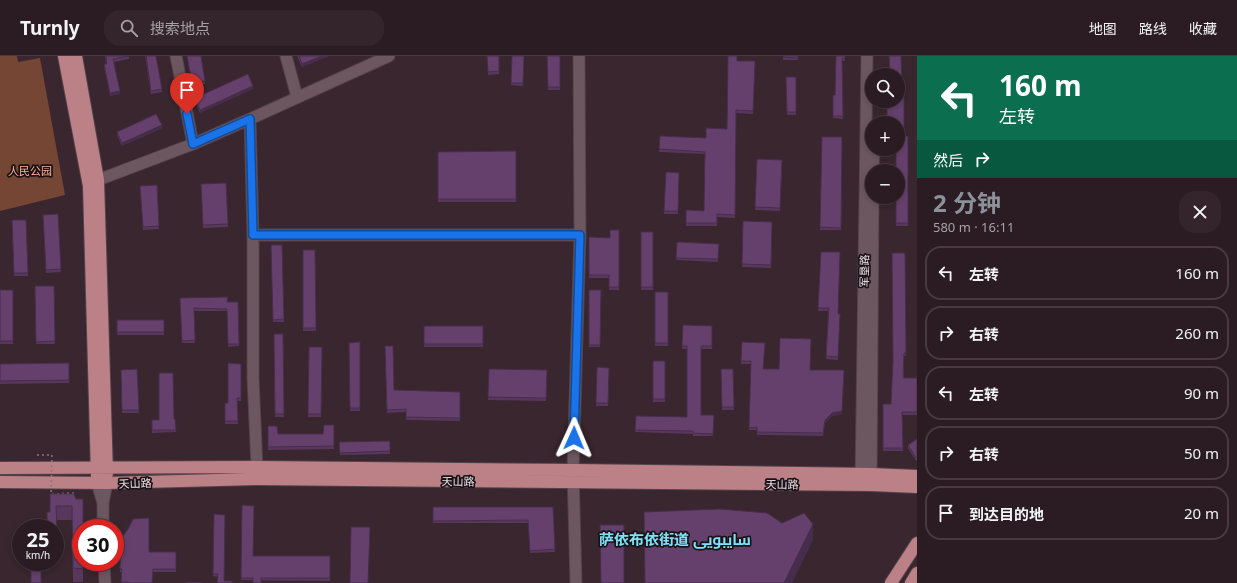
<!DOCTYPE html>
<html lang="zh">
<head>
<meta charset="utf-8">
<style>
  body { margin:0; font-family:"Noto Sans",Cairo,"Noto Sans SC",sans-serif; background:#33252b; color:#f1f3f6; height:100vh; display:flex; flex-direction:column; font-size:15px; white-space:nowrap }
  * { box-sizing:border-box; margin:0 }
  p { font-size:13px; color:#a6a1a6 }
  .icon { flex:none; width:22px; height:22px; fill:none; stroke:currentColor; stroke-width:2; stroke-linecap:round; stroke-linejoin:round }
  .map { position:relative; flex:1; overflow:hidden }
  .panel { display:flex; flex-direction:column; background:#2b1c23; width:320px }
  .panel>* { flex:none }
  .banner { background:#0b6e4f; color:#fff; overflow:hidden }
  .controls { position:absolute; left:865px; top:12px; display:grid; gap:8px }
  .controls a { display:grid; place-items:center; width:40px; height:40px; border-radius:50%; background:#2b1c23; box-shadow:0 2px 6px #0003,0 0 0 1px #473a41; font-size:20px }
  .speed { position:absolute; left:12px; top:463px; display:flex; gap:8px; font-size:20px; font-weight:700; text-align:center }
  .speed>* { display:grid; place-content:center; width:52px; height:52px; border-radius:50%; background:#2b1c23; box-shadow:0 2px 6px #0003,0 0 0 1px #473a41; line-height:1 }
  .speed small { font-size:10px; font-weight:400 }
  .speed .limit { border:6px solid #d22; background:#fff; color:#111 }
  .pin { position:absolute; display:grid; place-items:center; width:34px; height:34px; color:#fff; margin:-41px -17px; border-radius:50% 50% 50% 0; rotate:-45deg; box-shadow:0 0 4px #0007 }
  .pin .icon { rotate:45deg }
  .me { position:absolute; width:44px; margin:-22px; rotate:1deg; stroke-linejoin:round; filter:drop-shadow(0 0 3px #0008) }
  .turn { display:flex; align-items:center; gap:14px; height:84px; padding:0 16px; font-size:18px }
  .turn .icon { width:52px; height:52px; stroke-width:2.5 }
  .turn b { display:block; font-size:28px; line-height:34px }
  .then { display:flex; align-items:center; height:38px; padding:0 16px; background:#0003; gap:8px; font-size:15px }
  .round { display:grid; place-items:center; flex:none; width:42px; height:42px; border-radius:16px; background:#33252b }
  .headline { display:flex; align-items:center; justify-content:space-between; height:68px; padding:0 16px }
  h1 { font-size:24px; font-weight:700; line-height:30px; color:#8c9099 }
  ul { padding:0; list-style:none }
  li { display:flex; align-items:center; gap:12px; height:54px; margin:0 8px 6px; padding:0 8px; border:2px solid #473a41; border-radius:16px }
  li div { flex:1 }
  li b { display:block; font-size:15px }
  li em { font-style:normal }
  header { display:flex; align-items:center; gap:24px; box-sizing:border-box; height:56px; padding:0 20px; background:#2b1c23; border-bottom:1px solid #473a41 }
  header strong { font-size:19px }
  nav { display:flex; gap:22px; margin-inline-start:auto; font-size:14px }
  .search { width:280px; height:36px; background:#33252b; display:flex; align-items:center; gap:10px; box-sizing:border-box; padding:0 14px; border-radius:16px; color:#a6a1a6; font-size:15px }
  main { display:flex; flex:1; min-height:0 }
  .map>svg:first-child { display:block }
  .green { fill:#754633 }
  .lines { fill:none; stroke-linecap:round; stroke-linejoin:round }
  .minor-casing { stroke:#524249; stroke-width:13 }
  .major-casing { stroke:#524249; stroke-width:14 }
  .minor { stroke:#6c5761; stroke-width:11 }
  .major { stroke:#bc8087; stroke-width:12 }
  .path-bridge { stroke:#87777e; stroke-width:1.5; stroke-dasharray:2 3; stroke-linecap:butt }
  .wall { fill:#58375d }
  .shaded-wall { fill:#472d4c }
  .building { fill:#66406c; stroke:#472d4c }
  .route-casing { stroke:#114b97; stroke-width:10 }
  .route { stroke:#1a73e8; stroke-width:7 }
  .labels { text-anchor:middle; dominant-baseline:central; stroke-width:3.5; stroke-linejoin:round; paint-order:stroke }
  .park-label { font-size:11px; fill:#f9b296; stroke:#1b1216 }
  .street-label { font-size:11px; fill:#efe2e8; stroke:#1b1216 }
  .district-label { font-size:15px; font-weight:bold; fill:#7de3fa; stroke:#1b1216 }
</style>
</head>
<body>
<header>
<strong>Turnly</strong>
<div class="search"><svg class="icon" aria-label="search" viewBox="0 0 24 24"><circle cx="10" cy="10" r="6"/><path d="M15 15l6 6"/></svg>搜索地点</div>
<nav><a>地图</a><a>路线</a><a>收藏</a></nav>
</header>
<main>
<div class="map">
<svg width="917" height="527" viewBox="0 0 917 527">
  <rect width="100%" height="100%" fill="#39262f"/>
  <path class="green" d="M0 0H17L18 6 40 2 65 139 0 155Z"/>
  <g class="lines">
    <g class="minor-casing">
      <path id="minor" d="M176 0 193 88
        M286 0 297 41
        M250 63 253 179V322L257 411
        M873 115 874 93
        M98 124 193 88 250 63 389 0
        M253 179H580
        M861 425 867 0
        M97 427 103 447 107 427
        M871 427 873 141
        M103 447V472
        M104 506 105 527
        M576 527 573 414 580 179 579 0"/>
    </g>
    <g class="major-casing">
      <path id="major" d="M64 0 89 130 97 420
        M76 0 98 124 107 418
        M0 412 257 411 573 414 871 418 917 420
        M0 426 107 427 256 423 871 429 917 431
        M891 527 917 487
        M911 527 917 517"/>
    </g>
    <use href="#minor" class="minor"/>
    <use href="#major" class="major"/>
    <path class="path-bridge" d="M37 399H52L51 438 76 437"/>
  </g>
  <path class="wall" d="M105 0H129V3L114 6 120 38 110 40 104 11V8H106Z
    M145 0H156L162 36 151 38Z
    M187 0H201L205 28 192 30Z
    M297 0H329L302 11Z
    M487 0H499V18L488 19Z
    M512 0H524L523 30 511 29Z
    M547 0H560V34H548Z
    M783 0H798V4H783Z
    M836 0H845V5H842L843 63 833 62V39H835Z
    M737 5H755L753 58 736 57 735 162 717 161V170H686V154L704 155 705 98 659 96 660 80 706 82 727 73Z
    M786 21H796V59H787Z
    M253 33 200 57 195 45V42Z
    M898 45 904 80H908V170H896Z
    M162 72 122 90 117 79V76Z
    M822 81H842L841 174H820Z
    M516 95V146H438V96Z
    M757 103 782 104 780 155 755 154Z
    M666 116 679 117 678 158H664Z
    M226 127 228 171 203 172 201 128Z
    M157 129 159 173 143 174 140 130Z
    M58 158 61 216 46 217 43 159Z
    M12 164H26L28 220H14Z
    M743 165 772 166 771 212 742 211Z
    M619 174V234H609V222H589V181L610 182Z
    M641 176H653V234H641Z
    M677 186 719 188 718 206 676 204Z
    M271 189H282L284 266H273Z
    M303 194H315L316 275H303Z
    M821 196 838 258H840L838 304 826 303 828 255H818Z
    M905 197 906 300H904V322H917V359H902L903 395H883V348H891Z
    M35 230H54L55 288H36Z
    M0 234H13V288H0Z
    M589 234H601L600 291H589Z
    M655 236H668V290H655Z
    M180 242 228 246H238L239 290 228 291 227 255H194L195 287H182Z
    M117 264H164V279H117Z
    M683 269 712 270V293H701V359H714L713 380H693V378L635 376 636 360 687 361V293H682Z
    M424 270H483V291H424Z
    M274 278H283L284 361H275Z
    M360 286V355H350L349 287Z
    M742 286 763 313 810 314 842 358 832 360 825 367 823 380 757 379V374H749L751 308H741Z
    M385 290 394 334 460 336V365L406 364V356L387 357Z
    M309 291H322L321 361H308Z
    M653 305H665V346H653Z
    M69 307V327L0 328V308Z
    M241 308V345H237L238 368H225V347H228Z
    M597 311 609 312 608 350H596Z
    M137 313 139 357H122L121 314Z
    M489 313 547 314 546 345 488 344Z
    M721 313H733L734 354H722Z
    M175 363 176 376 152 377V364Z
    M334 369V393L268 394V370L278 378H323Z
    M917 383V404L916 405 908 392V389Z
    M390 385V398L340 399 339 386Z
    M50 438H74L83 506V526H73L72 464H57V490H55V472L50 456Z
    M242 449 253 500H330V525L241 524Z
    M433 451H553L555 496 530 497 528 467H433Z
    M214 458 224 525 217 527 218 521 213 520Z
    M121 483 149 496H176V516H153L152 527H121L122 516H120Z"/>
  <path class="shaded-wall" d="M322 0H329L302 11V8Z
    M253 30V33L200 57V54Z
    M120 35V38L110 40V37Z
    M162 69V72L122 90V87Z
    M844 314 842 358 832 360 825 367 823 380 825 364Z
    M813 468V484L792 527H784Z"/>
  <path class="building" d="M106 0H129L113 3 120 35 110 37 104 8H107Z
    M146 0H156L162 33 151 35Z
    M187 0H201L205 25 192 27Z
    M299 0H322L302 8Z
    M487 0H499V15L488 16Z
    M512 0H524L523 27H511Z
    M547 0H560V31H548Z
    M728 0H737V5H755L753 55 736 54 735 159 717 158V167H686V154L704 155 705 96 659 93 660 80 706 82V72L727 73Z
    M783 0H798V2L783 1Z
    M836 0H845V2H842L843 60H833V39H835Z
    M889 0H901L902 30 904 31V80H908V167H896V141H898V115H896V93H898V67H887V45H898V19H890Z
    M248 18 253 30 200 54 195 42Z
    M786 21H796V56H787Z
    M156 58 162 69 122 87 117 76Z
    M822 81H842L841 172 820 171Z
    M516 95V143H438V96Z
    M757 103 782 104 780 152 755 151Z
    M666 116 679 117 678 155H664Z
    M226 127 228 168 203 169 201 128Z
    M157 129 159 170 143 171 140 130Z
    M58 158 61 213 46 214 43 159Z
    M12 164H26L28 217H14Z
    M743 165 772 166 771 209 742 208Z
    M610 174H619V231H609V219H589V181L610 182Z
    M641 176H653V231H641Z
    M677 186 719 188 718 203 676 202Z
    M271 189H282L284 263 273 264Z
    M303 194H315L316 272H303Z
    M821 196H840L838 258H840L838 301 826 300 829 252H818Z
    M892 197H905L906 297H904L903 322H917V356H902L903 392H883V348H891L893 305Z
    M35 230H54L55 285 36 286Z
    M0 234H13V285H0Z
    M589 234H601L600 289H589Z
    M655 236H668V287H655Z
    M228 241 227 246H238L239 288H228L227 253 194 252 195 284 182 285 180 242Z
    M117 264H164V276H117Z
    M683 269 712 270V290H701V359H714L713 378 693 377V375L635 374 636 360 687 361V290H682Z
    M424 270H483V288H424Z
    M274 278H283L284 358H275Z
    M780 282 811 283 810 314H844L842 355 832 357 825 364 823 377 757 376V371L749 372 751 305H741L742 286 765 287 763 313H779Z
    M360 286V352H350L349 287Z
    M385 290H393L394 334 460 336V362L406 361V353L387 354Z
    M309 291H322L321 358H308Z
    M653 305H665V343H653Z
    M69 307V324L0 325V308Z
    M228 307 241 308V342H237L238 365H225V347H228Z
    M597 311 609 312 608 347H596Z
    M137 313 139 354H122L121 314Z
    M489 313 547 314 546 342 488 341Z
    M721 313H733L734 351H722Z
    M159 317H173L174 363H175L176 374H152V364H159Z
    M324 369H334V390L268 391V370H277L278 378H323Z
    M917 383V401L916 402 908 389Z
    M390 385V395L340 397 339 386Z
    M50 438H74L76 443H83V472H81V506H83V513L73 512 72 450H56L57 476H55V472H47V456H50Z
    M242 449 254 450 253 500H330V522H261V527H253V522H241Z
    M433 451H553L555 493 530 495 528 464 433 465Z
    M720 453 767 457 782 467 804 457 813 468 784 527H645L644 456Z
    M214 458 225 459 224 525H232V527H217L218 518H213Z
    M149 462V496H176V513H153L152 527H128V526H121L122 513H120L121 483 128 473 133 463Z
    M600 469H624V527H601Z
    M351 471H370L368 527H350Z
    M31 506H41V527H31Z
    M187 526 203 527H187Z"/>
  <g class="lines">
    <g class="route-casing">
      <path id="route" d="M187 58 193 88 250 63 253 179H580L574 382"/>
    </g>
    <use href="#route" class="route"/>
  </g>
  <g class="labels">
    <g class="park-label">
      <text x="30" y="114">人民公园</text>
    </g>
    <g class="street-label">
      <text transform="translate(864 215) rotate(-89)">军垦路</text>
      <text transform="translate(458 425) rotate(1)">天山路</text>
      <text transform="translate(135 427) rotate(-2)">天山路</text>
      <text transform="translate(782 428) rotate(1)">天山路</text>
    </g>
    <g class="district-label">
      <text x="675" y="483">萨依布依街道 سايبويى</text>
    </g>
  </g>
</svg>
<div class="controls">
<a><svg class="icon" aria-label="search" viewBox="0 0 24 24"><circle cx="10" cy="10" r="6"/><path d="M15 15l6 6"/></svg></a>
<a>+</a>
<a>−</a>
</div>
<div class="speed"><div>25<small>km/h</small></div><div class="limit">30</div></div>
<div class="pin" style="left:187px;top:58px;background:#d93025"><svg class="icon" aria-label="arrive" viewBox="0 0 24 24"><path d="M6 21V4h12l-3 4 3 4H6"/></svg></div>
<svg class="me" style="left:574px;top:382px" viewBox="-20 -20 40 40"><path d="M0-17L14 15 0 8-14 15z" fill="#1a73e8" stroke="#fff" stroke-width="4"/></svg>
</div>
<section class="panel">
<div class="banner">
<div class="turn"><svg class="icon" aria-label="left" viewBox="0 0 24 24"><path d="M17 20v-9H6M10 6l-5 5 5 5"/></svg><div><b>160 m</b>左转</div></div>
<div class="then">然后<svg class="icon" aria-label="right" viewBox="0 0 24 24"><path d="M7 20v-9h11M14 6l5 5-5 5"/></svg></div>
</div>
<div class="headline"><div><h1>2 分钟</h1><p>580 m · 16:11</p></div><a class="round"><svg class="icon" aria-label="close" viewBox="0 0 24 24"><path d="M6 6l12 12M18 6L6 18"/></svg></a></div>
<ul>
<li><svg class="icon" aria-label="left" viewBox="0 0 24 24"><path d="M17 20v-9H6M10 6l-5 5 5 5"/></svg><div><b>左转</b></div><em>160 m</em></li>
<li><svg class="icon" aria-label="right" viewBox="0 0 24 24"><path d="M7 20v-9h11M14 6l5 5-5 5"/></svg><div><b>右转</b></div><em>260 m</em></li>
<li><svg class="icon" aria-label="left" viewBox="0 0 24 24"><path d="M17 20v-9H6M10 6l-5 5 5 5"/></svg><div><b>左转</b></div><em>90 m</em></li>
<li><svg class="icon" aria-label="right" viewBox="0 0 24 24"><path d="M7 20v-9h11M14 6l5 5-5 5"/></svg><div><b>右转</b></div><em>50 m</em></li>
<li><svg class="icon" aria-label="arrive" viewBox="0 0 24 24"><path d="M6 21V4h12l-3 4 3 4H6"/></svg><div><b>到达目的地</b></div><em>20 m</em></li>
</ul>
</section>
</main>
</body>
</html>
